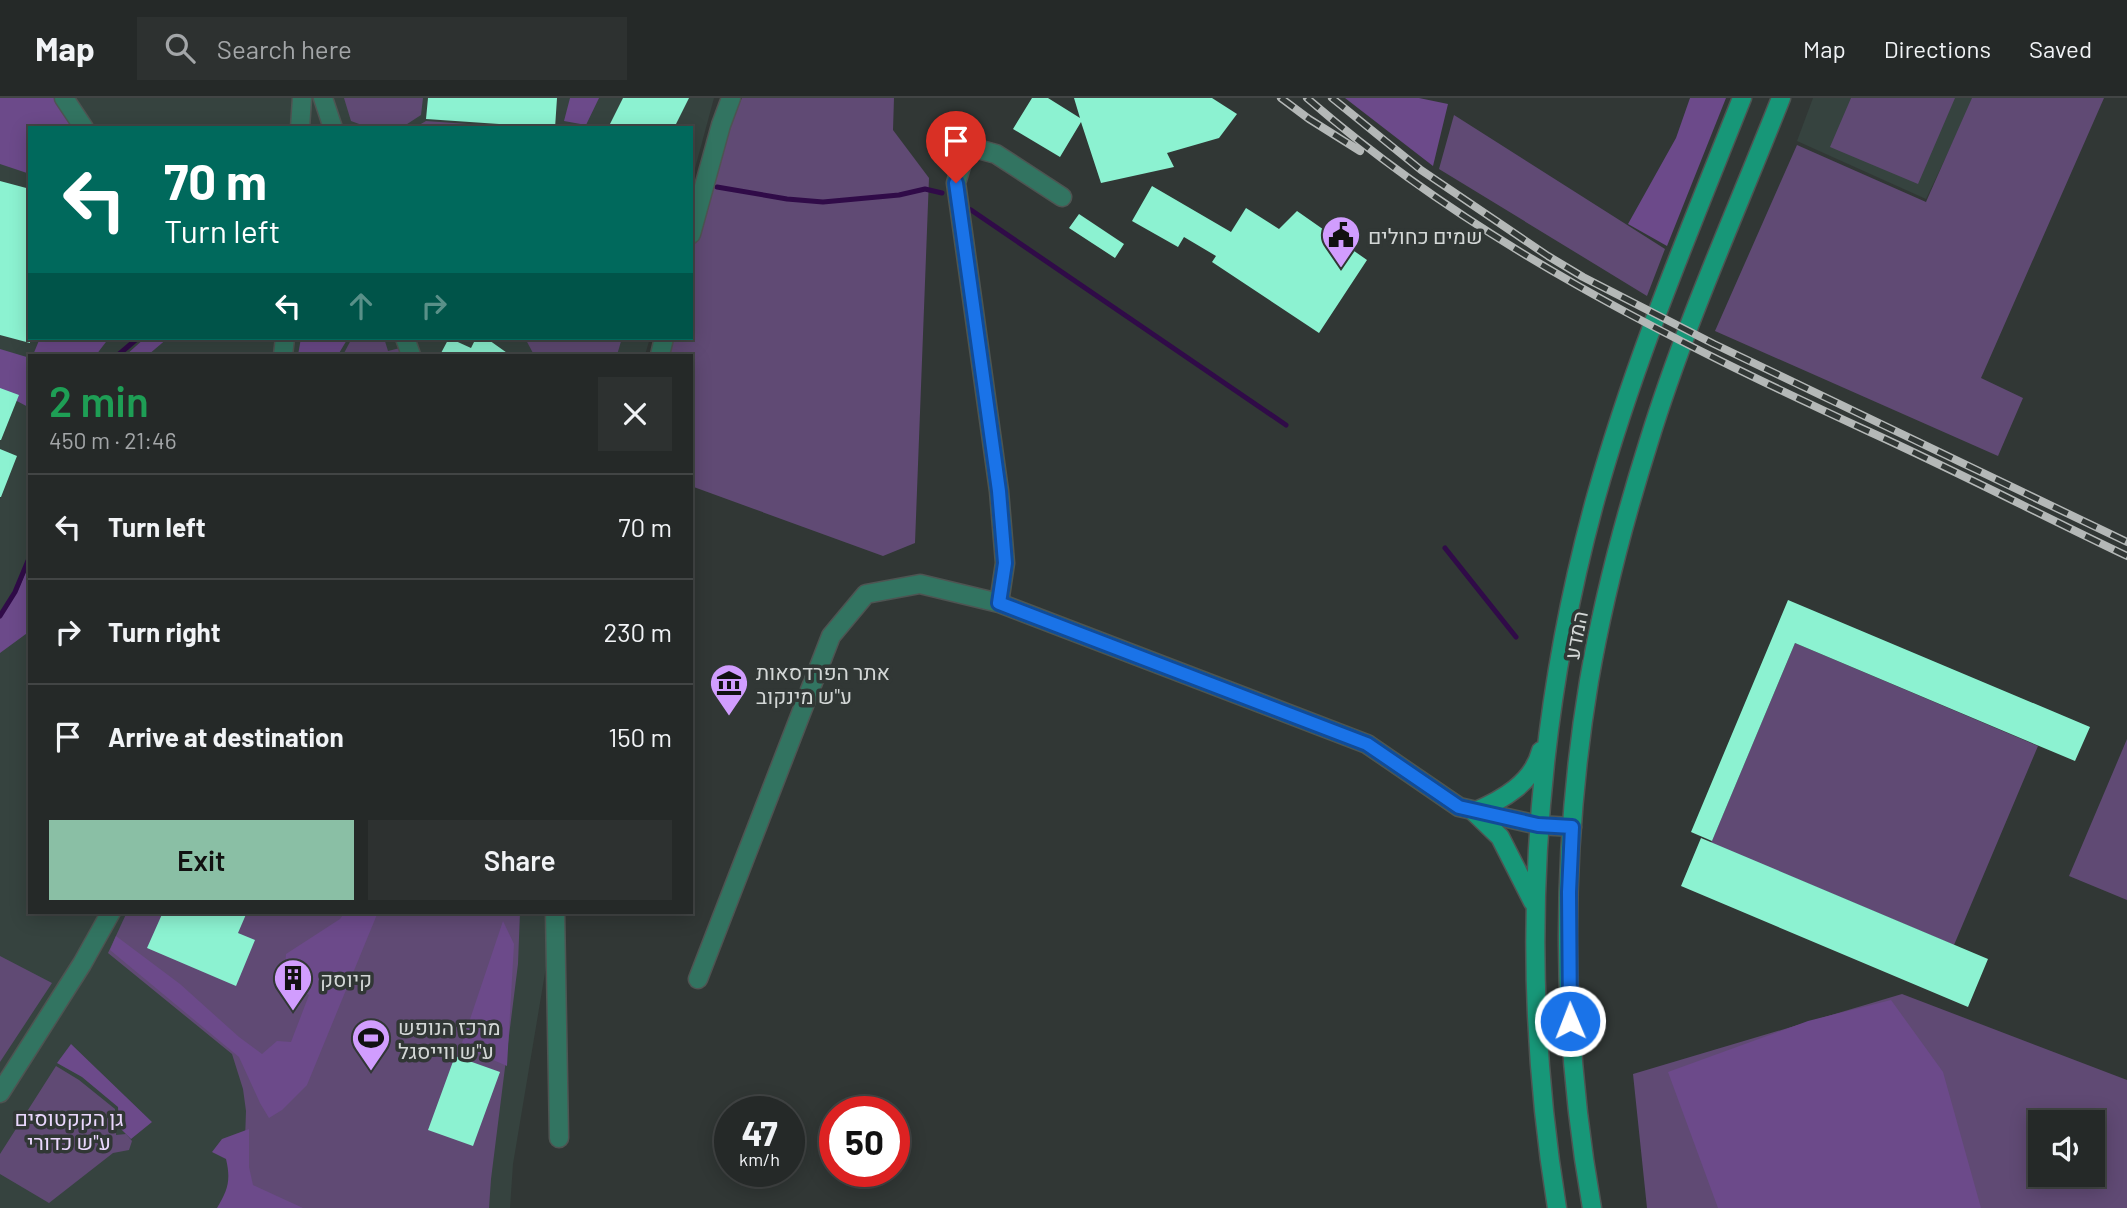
<!DOCTYPE html>
<html lang="en">
<head>
<meta charset="utf-8">
<style>
  body { margin:0; font-family:Barlow,Heebo,sans-serif; background:#2d3130; color:#f1f3f6; height:100vh; display:flex; flex-direction:column; font-size:26px; white-space:nowrap }
  * { box-sizing:border-box; margin:0 }
  p { font-size:23px; color:#a3a6a8 }
  .icon { flex:none; width:38px; height:38px; fill:none; stroke:currentColor; stroke-width:2; stroke-linecap:round; stroke-linejoin:round }
  .map { position:relative; flex:1; overflow:hidden }
  .panel { position:absolute; left:28px; top:256px; width:665px; height:560px; display:flex; flex-direction:column; background:#252928; border-radius:0px; box-shadow:0 4px 18px #0003,0 0 0 2px #424545 }
  .panel>* { flex:none }
  .guide { position:absolute; left:28px; top:28px; width:665px; height:214px; border-radius:0px; box-shadow:0 4px 18px #0003,0 0 0 2px #424545; background:#00695c; color:#fff; overflow:hidden }
  .buttons { position:absolute; left:2028px; top:1012px; display:grid; gap:14px }
  .buttons a { display:grid; place-items:center; width:77px; height:77px; border-radius:0px; background:#252928; box-shadow:0 4px 18px #0003,0 0 0 2px #424545; font-size:35px }
  .speed { position:absolute; left:714px; top:998px; display:flex; gap:14px; font-size:35px; font-weight:700; text-align:center }
  .speed>* { display:grid; place-content:center; width:91px; height:91px; border-radius:50%; background:#252928; box-shadow:0 4px 18px #0003,0 0 0 2px #424545; line-height:1 }
  .speed small { font-size:18px; font-weight:400 }
  .speed .limit { border:10px solid #d22; background:#fff; color:#111 }
  .pin { position:absolute; display:grid; place-items:center; width:60px; height:60px; color:#fff; margin:-72px -30px; border-radius:50% 50% 50% 0; rotate:-45deg; box-shadow:0 0 7px #0007 }
  .pin .icon { rotate:45deg }
  .me { position:absolute; width:77px; margin:-38px; rotate:359deg; stroke-linejoin:round; filter:drop-shadow(0 0 5px #0008) }
  .turn { display:flex; align-items:center; gap:24px; height:147px; padding:0 21px; font-size:32px }
  .turn .icon { width:91px; height:91px; stroke-width:2.5 }
  .turn b { display:block; font-size:49px; line-height:60px }
  .lanes { display:flex; align-items:center; height:66px; padding:0 21px; background:#0003; justify-content:center; gap:35px; direction:ltr }
  .lanes .off { opacity:.35 }
  .round { display:grid; place-items:center; flex:none; width:74px; height:74px; border-radius:0px; background:#2d3130 }
  .summary { display:flex; align-items:center; justify-content:space-between; height:119px; padding:0 21px }
  h1 { font-size:42px; font-weight:600; line-height:52px; color:#1e9e55 }
  .action { display:flex; gap:14px; margin-top:auto; padding:14px 21px }
  .action a { flex:1; height:80px; border-radius:0px; background:#8abfa5; color:#111; font-size:28px; font-weight:600; line-height:80px; text-align:center }
  .action a+a { background:#2d3130; color:#f1f3f6 }
  ul { padding:0; list-style:none }
  li { display:flex; align-items:center; gap:21px; height:105px; padding:0 21px; border-top:2px solid #424545 }
  li div { flex:1 }
  li b { display:block; font-size:26px }
  li em { font-style:normal }
  header { display:flex; align-items:center; gap:42px; box-sizing:border-box; height:98px; padding:0 35px; background:#252928; border-bottom:2px solid #424545 }
  header strong { font-size:33px }
  nav { display:flex; gap:38px; margin-inline-start:auto; font-size:24px }
  .search { width:490px; height:63px; background:#2d3130; display:flex; align-items:center; gap:18px; box-sizing:border-box; padding:0 24px; border-radius:0px; color:#a3a6a8; font-size:26px }
  .map>svg:first-child { display:block }
  .built { fill:#36433f }
  .green { fill:#604a74; fill-rule:evenodd }
  .forest { fill:#6c4a8a }
  .lines { fill:none; stroke-linecap:round; stroke-linejoin:round }
  .stream { stroke:#300b48; stroke-width:5 }
  .building { fill:#8cf2d1 }
  .street-casing { stroke:#4e5452; stroke-width:21 }
  .secondary-casing { stroke:#4e5452; stroke-width:21 }
  .street { stroke:#327461; stroke-width:18 }
  .secondary { stroke:#179778; stroke-width:18 }
  .rail-casing { stroke:#b4b8b7; stroke-width:8 }
  .rail { stroke:#313735; stroke-width:5; stroke-dasharray:16; stroke-linecap:butt }
  .route-casing { stroke:#114b97; stroke-width:18 }
  .route { stroke:#1a73e8; stroke-width:12 }
  .labels { text-anchor:middle; dominant-baseline:central; stroke-width:7; stroke-linejoin:round; paint-order:stroke }
  .poi-label { font-size:21px; fill:#d3d7d6; stroke:#313735; text-anchor:start }
  .street-label { font-size:21px; fill:#d3d7d6; stroke:#313735 }
  .park-label { font-size:21px; fill:#ead7fd; stroke:#313735 }
</style>
</head>
<body>
<header>
<strong>Map</strong>
<div class="search"><svg class="icon" aria-label="search" viewBox="0 0 24 24"><circle cx="10" cy="10" r="6"/><path d="M15 15l6 6"/></svg>Search here</div>
<nav><a>Map</a><a>Directions</a><a>Saved</a></nav>
</header>
<div class="map">
<svg width="2127" height="1110" viewBox="0 0 2127 1110">
  <rect width="100%" height="100%" fill="#313735"/>
  <path class="built" d="M0 0H714L691 85V30H30V240H650L645 257H30V814H547L549 851 513 1066 510 1110H0Z
    M1813 0H1974L1926 101 1797 43Z"/>
  <path class="green" d="M344 0H423L421 17 401 30H370L351 23Z
    M742 0H894L893 32 929 80 915 445 883 458 691 388V257H665L670 240H691V160L726 32Z
    M1851 0H1955L1918 86 1830 49Z
    M1972 0H2104L1981 280 2023 300 1998 358 1715 233 1797 47 1926 104Z
    M1454 17 1665 151 1647 198 1439 71Z
    M426 23 526 30H414Z
    M352 240H384L388 253 400 250 403 257H343Z
    M525 240H622L617 257H534Z
    M1795 545 2038 648 1954 847 1711 745Z
    M2127 641V802L2069 778Z
    M127 814H520L518 866 491 1081 489 1110H293L248 1089 244 1071 246 1013 243 991 232 956 108 855Z
    M0 858 52 885 0 964Z
    M1902 896 2127 982V1110H1647L1633 976ZM2040 1024H2093V1076H2040Z
    M56 968 79 982 115 1011 116 1037 126 1036 132 1043 129 1052 113 1055 49 1105 0 1076V1056Z"/>
  <path class="forest" d="M0 0H63L79 30H30V76L0 66Z
    M570 0H599L586 27 564 23Z
    M1345 0H1419L1448 6 1433 68Z
    M1690 0H1726L1667 148 1628 126 1676 40Z
    M40 240H109L96 257H33Z
    M145 240H168L148 257H126Z
    M301 240H348L338 257H298Z
    M0 251 30 260V310L0 294Z
    M30 465V533L0 555V516L18 492Z
    M345 814H378L307 987 282 1012 269 1020 260 1005 239 959 110 852 116 838 180 886 239 939 262 956 277 943 291 944 309 897 284 882 286 856 340 821Z
    M503 823 514 846 507 968 461 948Z
    M1891 902 1943 974 1981 1110H1718L1668 974 1808 923Z
    M71 946 152 1024 131 1041 119 1029 118 1009 82 979 57 965Z
    M249 1031V1069L253 1087 303 1110H217C228 1092 231 1082 226 1061L212 1054 222 1041Z"/>
  <g class="lines">
    <path class="stream" d="M717 89 787 101 823 104 899 97 925 91 942 95
      M971 112 1286 327
      M118 257 138 240
      M1445 450 1516 539
      M0 518 15 494 30 458"/>
  </g>
  <path class="building" d="M428 0H557L555 30 426 21Z
    M623 0H689L674 30H608Z
    M1032 0H1048L1080 20 1074 0H1212L1237 16 1219 40 1167 55 1174 69 1101 85 1081 24 1060 59 1013 31Z
    M0 83 30 91V245L0 237Z
    M1152 88 1231 134 1246 110 1279 131 1297 113 1367 162 1319 235 1212 164 1216 158 1184 139 1178 149 1132 123Z
    M1079 116 1124 146 1115 160 1069 130Z
    M449 240 471 250 476 240H486L510 257H440Z
    M0 290 19 297 1 342H0Z
    M0 351 17 358 1 399H0Z
    M1788 502 2090 629 2075 663 1795 545 1712 743 1691 734Z
    M1701 740 1988 861 1968 909 1681 788Z
    M163 814H247L238 835 255 842 236 888 147 850Z
    M455 958 500 974 473 1048 428 1032Z"/>
  <g class="lines">
    <g class="street-casing">
      <path id="street" d="M64 0 84 30
        M323 0 333 30
        M300 30 302 0
        M691 136 721 27 731 0
        M405 240 411 257
        M283 257 285 240
        M660 257 664 240
        M999 505 1005 465 999 393 956 85 967 48 996 56 1062 99
        M555 814 559 1040
        M698 881 831 538 866 496 920 486 999 505 1367 646 1459 709 1538 727 1572 729
        M0 995 82 866 111 814"/>
    </g>
    <g class="secondary-casing">
      <path id="secondary" d="M1533 804 1500 739 1474 714C1502 702 1533 685 1541 653
        M1557 1110C1518 872 1532 631 1596 399 1634 263 1690 131 1742 0
        M1592 1110C1561 937 1560 757 1589 583 1603 502 1624 422 1649 343 1685 226 1736 114 1781 0"/>
    </g>
    <use href="#street" class="street"/>
    <use href="#secondary" class="secondary"/>
    <g class="rail-casing">
      <path id="rail" d="M1281 0 1309 21 1360 53
        M1307 0C1474 145 1671 242 1870 334 1956 373 2041 417 2127 458
        M1332 0 1421 72 1548 158 1583 179 1714 246 2127 444"/>
    </g>
    <use href="#rail" class="rail"/>
  </g>
  <g class="lines">
    <g class="route-casing">
      <path id="route" d="M956 85 999 393 1005 465 999 505 1367 646 1459 709 1538 727 1572 729 1569 794 1570 923"/>
    </g>
    <use href="#route" class="route"/>
  </g>
  <defs>
    <g id="civic-pin" transform="scale(2.0125)"><path d="M0 17L-7.5 6A9.5 9.5 0 1 1 7.5 6Z" fill="#d19dfe" stroke="#313735"/><path d="M-.6-6.5H3V-4.5H.6V-3L4-1V1h2V6H-6V1h2V-1L-.6-3ZM-1.2 2.5V6h2.4V2.5Z" fill="#111"/></g>
    <g id="museum-pin" transform="scale(2.0125)"><path d="M0 17L-7.5 6A9.5 9.5 0 1 1 7.5 6Z" fill="#d19dfe" stroke="#313735"/><path d="M0-6L6-3V-2H-6V-3ZM-5-1h2V3h-2ZM-1-1h2V3h-2ZM3-1h2V3H3ZM-6 4H6V6H-6Z" fill="#111"/></g>
    <g id="building-pin" transform="scale(2.0125)"><path d="M0 17L-7.5 6A9.5 9.5 0 1 1 7.5 6Z" fill="#d19dfe" stroke="#313735"/><path d="M-4-6H4V6H1V3H-1V6H-4ZM-2.5-4.3h1.7v1.8h-1.7ZM.8-4.3h1.7v1.8H.8ZM-2.5-1h1.7V.8h-1.7ZM.8-1h1.7V.8H.8Z" fill="#111"/></g>
    <g id="stadium-pin" transform="scale(2.0125)"><path d="M0 17L-7.5 6A9.5 9.5 0 1 1 7.5 6Z" fill="#d19dfe" stroke="#313735"/><path d="M0-5a6.5 5 0 1 0 0 10a6.5 5 0 1 0 0-10ZM-3.5-1.8h7v3.6h-7Z" fill="#111"/></g>
  </defs>
  <g fill-rule="evenodd">
    <use href="#civic-pin" x="1341" y="137"/>
    <use href="#museum-pin" x="729" y="585"/>
    <use href="#building-pin" x="293" y="880"/>
    <use href="#stadium-pin" x="371" y="940"/>
  </g>
  <g class="labels">
    <g class="poi-label">
      <text x="1368" y="137">שמים כחולים</text>
      <text x="756" y="573">אתר הפרדסאות<tspan x="756" dy="24">ע"ש מינקוב</tspan></text>
      <text x="320" y="880">קיוסק</text>
      <text x="398" y="928">מרכז הנופש<tspan x="398" dy="24">ע"ש ווייסגל</tspan></text>
    </g>
    <g class="street-label">
      <text transform="translate(1575 537) rotate(-79)">המדע</text>
    </g>
    <g class="park-label">
      <text x="69" y="1019">גן הקקטוסים<tspan x="69" dy="24">ע"ש כדורי</tspan></text>
    </g>
  </g>
</svg>
<div class="buttons">
<a><svg class="icon" aria-label="sound" viewBox="0 0 24 24"><path d="M4 9h4l5-4v14l-5-4H4zM17 9q2 3 0 6"/></svg></a>
</div>
<div class="speed"><div>47<small>km/h</small></div><div class="limit">50</div></div>
<div class="pin" style="left:956px;top:85px;background:#d93025"><svg class="icon" aria-label="arrive" viewBox="0 0 24 24"><path d="M6 21V4h12l-3 4 3 4H6"/></svg></div>
<svg class="me" style="left:1570px;top:923px" viewBox="-20 -20 40 40"><circle r="17" fill="#1a73e8" stroke="#fff" stroke-width="3"/><path d="M0-11L8 9 0 5-8 9z" fill="#fff"/></svg>
<div class="guide">
<div class="turn"><svg class="icon" aria-label="left" viewBox="0 0 24 24"><path d="M17 20v-9H6M10 6l-5 5 5 5"/></svg><div><b>70 m</b>Turn left</div></div>
<div class="lanes"><svg class="icon" aria-label="left" viewBox="0 0 24 24"><path d="M17 20v-9H6M10 6l-5 5 5 5"/></svg><svg class="icon off" aria-label="ahead" viewBox="0 0 24 24"><path d="M12 20V5M6 11l6-6 6 6"/></svg><svg class="icon off" aria-label="right" viewBox="0 0 24 24"><path d="M7 20v-9h11M14 6l5 5-5 5"/></svg></div>
</div>
<section class="panel">
<div class="summary"><div><h1>2 min</h1><p>450 m · 21:46</p></div><a class="round"><svg class="icon" aria-label="close" viewBox="0 0 24 24"><path d="M6 6l12 12M18 6L6 18"/></svg></a></div>
<ul>
<li><svg class="icon" aria-label="left" viewBox="0 0 24 24"><path d="M17 20v-9H6M10 6l-5 5 5 5"/></svg><div><b>Turn left</b></div><em>70 m</em></li>
<li><svg class="icon" aria-label="right" viewBox="0 0 24 24"><path d="M7 20v-9h11M14 6l5 5-5 5"/></svg><div><b>Turn right</b></div><em>230 m</em></li>
<li><svg class="icon" aria-label="arrive" viewBox="0 0 24 24"><path d="M6 21V4h12l-3 4 3 4H6"/></svg><div><b>Arrive at destination</b></div><em>150 m</em></li>
</ul>
<div class="action"><a>Exit</a><a>Share</a></div>
</section>
</div>
</body>
</html>
